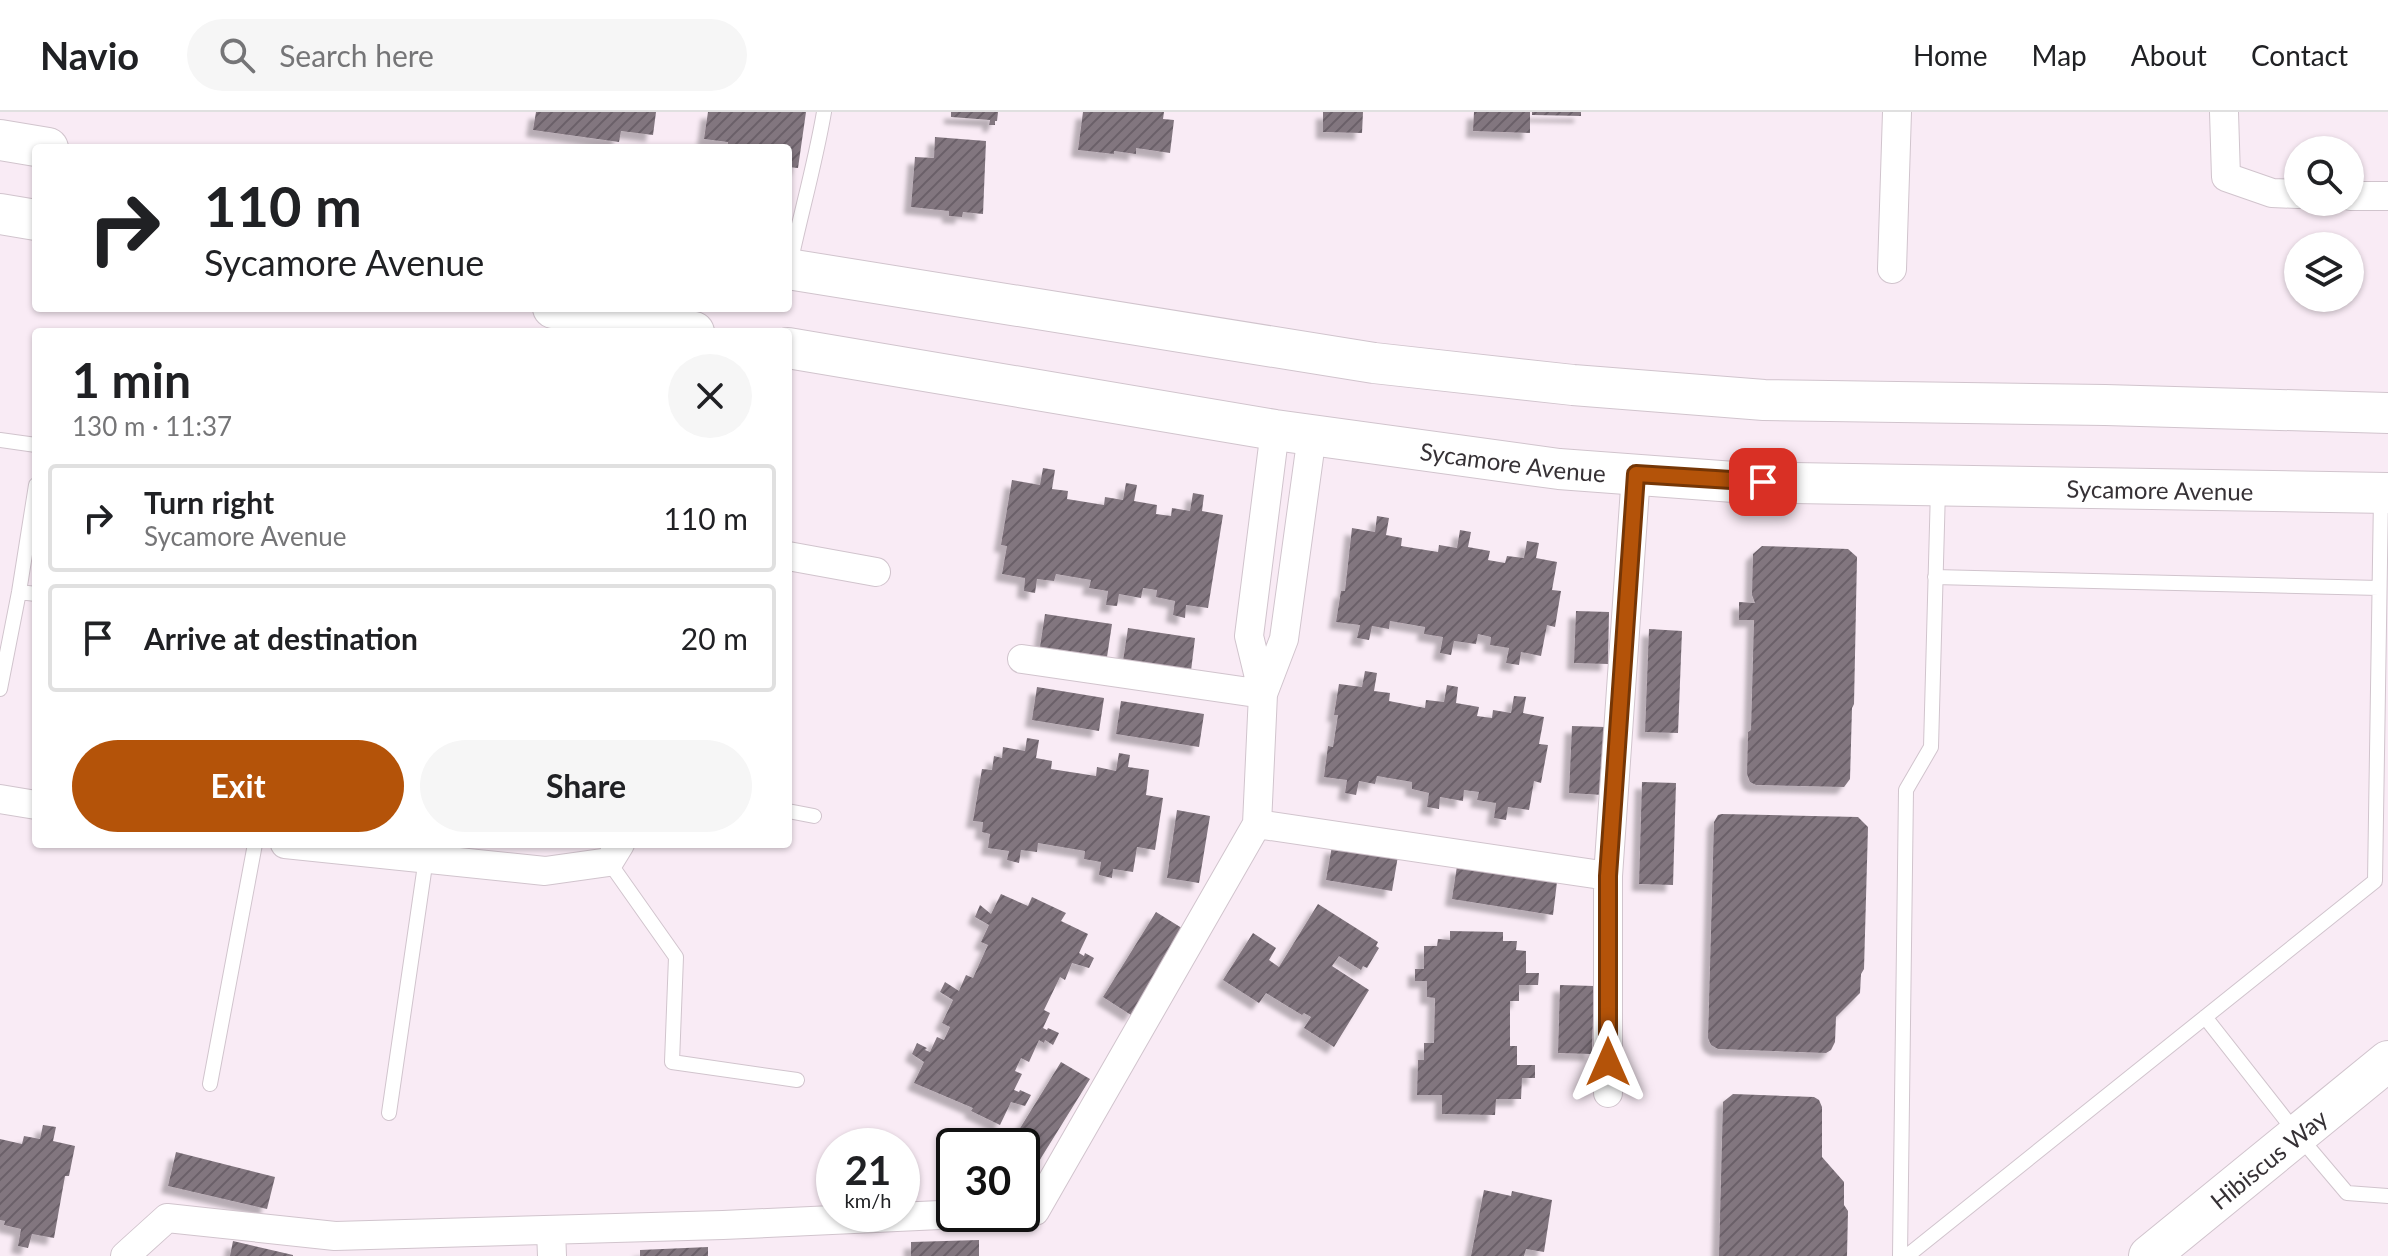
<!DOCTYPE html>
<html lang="en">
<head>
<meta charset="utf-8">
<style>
  body { margin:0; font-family:Lato,sans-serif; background:#f6f6f6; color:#202124; height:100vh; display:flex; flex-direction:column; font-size:30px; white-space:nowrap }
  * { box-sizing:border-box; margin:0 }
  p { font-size:26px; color:#757577 }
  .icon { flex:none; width:44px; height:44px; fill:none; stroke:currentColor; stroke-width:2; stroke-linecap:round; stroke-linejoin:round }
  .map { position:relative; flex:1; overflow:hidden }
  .panel { position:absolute; left:32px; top:216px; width:760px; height:520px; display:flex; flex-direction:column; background:#fff; border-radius:8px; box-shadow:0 2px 6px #0004 }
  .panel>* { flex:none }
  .guide { position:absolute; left:32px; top:32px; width:760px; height:168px; border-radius:8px; box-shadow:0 2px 6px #0004; background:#fff; color:#202124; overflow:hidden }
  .fabs { position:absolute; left:2284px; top:24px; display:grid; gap:16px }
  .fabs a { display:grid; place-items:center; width:80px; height:80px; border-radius:50%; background:#fff; box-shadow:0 2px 6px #0004; font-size:40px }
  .speed { position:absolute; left:816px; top:1016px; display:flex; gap:16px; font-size:40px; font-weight:700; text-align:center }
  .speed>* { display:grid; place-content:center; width:104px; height:104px; border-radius:50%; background:#fff; box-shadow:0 2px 6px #0004; line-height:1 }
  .speed small { font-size:20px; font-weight:400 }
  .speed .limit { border:4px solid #111; border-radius:12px; background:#fff; color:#111 }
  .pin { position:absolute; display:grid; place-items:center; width:68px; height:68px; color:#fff; margin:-34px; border-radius:16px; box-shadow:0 4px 12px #0006 }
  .me { position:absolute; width:88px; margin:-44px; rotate:0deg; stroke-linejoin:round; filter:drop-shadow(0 0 6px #0008) }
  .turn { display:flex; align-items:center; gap:28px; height:168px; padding:0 40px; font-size:36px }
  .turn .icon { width:104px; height:104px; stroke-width:2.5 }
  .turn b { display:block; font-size:56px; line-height:68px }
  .round { display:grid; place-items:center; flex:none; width:84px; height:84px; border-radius:42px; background:#f6f6f6 }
  .headline { display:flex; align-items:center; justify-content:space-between; height:136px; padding:0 40px }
  h1 { font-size:48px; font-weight:700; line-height:60px }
  .action { display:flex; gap:16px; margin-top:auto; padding:16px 40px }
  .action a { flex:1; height:92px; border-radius:48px; background:#b45309; color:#fff; font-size:32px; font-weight:700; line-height:92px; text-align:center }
  .action a+a { background:#f6f6f6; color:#202124 }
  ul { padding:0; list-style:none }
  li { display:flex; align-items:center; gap:24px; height:108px; margin:0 16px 12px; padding:0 24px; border:4px solid #e0e0e0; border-radius:8px }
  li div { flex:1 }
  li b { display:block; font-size:30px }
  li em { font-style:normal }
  header { display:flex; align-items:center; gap:48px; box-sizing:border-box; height:112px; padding:0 40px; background:#fff; border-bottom:2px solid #e0e0e0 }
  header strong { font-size:38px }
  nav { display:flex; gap:44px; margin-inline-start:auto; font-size:28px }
  .search { width:560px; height:72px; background:#f6f6f6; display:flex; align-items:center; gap:20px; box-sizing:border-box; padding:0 28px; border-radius:44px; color:#757577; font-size:30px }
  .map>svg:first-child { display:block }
  .building { fill:url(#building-hatch); filter:url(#shadow) }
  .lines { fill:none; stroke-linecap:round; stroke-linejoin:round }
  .lane-casing { stroke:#d1c4cd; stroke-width:16 }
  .street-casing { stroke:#d1c4cd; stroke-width:30 }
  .secondary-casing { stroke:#d1c4cd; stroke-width:42 }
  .lane { stroke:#fff; stroke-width:14 }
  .street { stroke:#fff; stroke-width:28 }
  .secondary { stroke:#fff; stroke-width:40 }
  .route-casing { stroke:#753606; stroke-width:20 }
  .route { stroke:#b45309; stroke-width:14 }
  .labels { text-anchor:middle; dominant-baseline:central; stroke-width:8; stroke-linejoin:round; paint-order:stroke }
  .street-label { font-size:24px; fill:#363135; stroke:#fdfdfd }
</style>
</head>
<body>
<header>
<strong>Navio</strong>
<div class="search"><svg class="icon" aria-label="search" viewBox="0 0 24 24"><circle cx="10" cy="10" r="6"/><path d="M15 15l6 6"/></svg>Search here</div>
<nav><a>Home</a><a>Map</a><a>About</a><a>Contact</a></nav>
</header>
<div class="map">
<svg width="2388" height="1144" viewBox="0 0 2388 1144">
  <defs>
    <pattern id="building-hatch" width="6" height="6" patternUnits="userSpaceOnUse" patternTransform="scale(2)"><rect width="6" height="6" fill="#82767f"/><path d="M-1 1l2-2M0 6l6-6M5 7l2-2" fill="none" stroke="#6b6169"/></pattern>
    <filter id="shadow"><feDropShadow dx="-7" dy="7" stdDeviation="2" flood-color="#0004"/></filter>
  </defs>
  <rect width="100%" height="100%" fill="#f9ebf5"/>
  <path class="building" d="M536 0H656L653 23 621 19 619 30 533 18Z
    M708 0H806L798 56 788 55V36H727L728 30 704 27Z
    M951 0H998L997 9H995V13H989L990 8 951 5Z
    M1083 0H1164L1163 7 1174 8 1170 41 1136 36V42L1114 39V42L1078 38Z
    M1323 0H1363L1362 21 1323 20Z
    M1474 0H1530V21L1473 19Z
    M1532 0H1581V4L1532 3Z
    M935 25 986 29 983 102 963 100 962 105 949 104V99L911 95 915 45 934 46Z
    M1043 356 1055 358 1052 377 1068 379 1067 387 1104 393 1105 385 1123 388 1126 371 1137 373 1134 389 1157 393 1156 402 1171 404 1172 396 1190 399 1193 381 1204 383 1202 399 1223 403 1208 496 1186 493 1185 506 1173 503 1175 489 1156 485 1157 478 1143 476 1141 486 1119 482 1117 494 1106 493 1108 479 1089 476 1091 468 1056 462 1054 469 1037 467 1035 481 1024 479 1025 466 1002 462 1007 434 1001 433 1012 368 1040 373Z
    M1377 404 1389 406 1386 423 1402 426 1401 434 1438 440 1439 433 1457 436 1460 418 1471 420 1468 435 1490 439 1488 448 1505 451 1507 444 1524 446 1527 429 1539 431 1536 446 1557 450 1552 478 1561 479 1555 515 1547 513 1541 544 1521 540 1519 553 1506 551 1509 536 1490 533 1491 525 1478 522 1476 532 1454 529 1451 543 1440 541 1443 525 1424 522 1425 515 1390 509 1389 517 1372 514 1369 528 1357 526 1360 513 1336 510 1341 479H1345L1352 416 1375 420Z
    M1762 434 1848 437 1857 445 1854 592 1852 596 1850 667 1844 675 1756 673 1750 670 1747 662 1748 620 1751 618 1754 508H1739V490L1755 491 1752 483 1753 442Z
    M1576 499 1609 500 1608 552 1574 551Z
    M1045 502 1112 512 1107 545 1040 535Z
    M1128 516 1195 526 1191 559 1123 549Z
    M1649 517 1682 519 1678 621 1645 620Z
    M1365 559 1377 561 1374 579 1390 581 1389 589 1425 596 1426 588 1444 590 1447 573 1458 575 1456 591 1479 595 1477 604 1492 606 1493 598 1511 601 1514 584 1526 585 1523 601 1544 605 1539 632 1548 633 1541 671 1534 669 1529 698 1508 695 1506 708 1494 706 1496 691 1477 688 1479 680 1464 678 1463 689 1440 685 1439 697 1427 695 1429 681 1412 677V670L1377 664 1375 672 1359 669 1356 683 1345 681 1347 668 1324 665 1328 634 1333 635 1338 603H1334L1339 572 1362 575Z
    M1037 575 1104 586 1099 619 1032 608Z
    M1121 589 1204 602 1199 635 1116 622Z
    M1572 614 1605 615 1603 683 1569 681Z
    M1027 626 1039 628 1036 646 1052 649 1051 657 1096 664 1097 655 1116 659 1119 641 1130 643 1128 655 1149 658 1146 683 1163 686 1155 738 1137 735 1133 760 1113 757 1112 766 1099 763 1101 750 1084 747 1085 739 1038 731 1037 740 1021 738 1019 751 1007 748 1009 739 988 736 990 722 982 720 983 710 973 709 982 657 992 658 994 644 1002 646 1003 635 1025 639Z
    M1642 670 1676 671 1673 773 1639 772Z
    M1177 698 1210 704 1199 771 1167 766Z
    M1722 702 1858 705 1868 715 1864 857 1861 862 1860 881 1836 905 1835 930 1831 938 1826 941 1718 937 1711 933 1708 926 1714 710 1718 703Z
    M1332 734 1398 744 1392 779 1326 768Z
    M1457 754 1557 770 1553 803 1452 787Z
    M1001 782 1028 794 1032 785 1066 801 1061 809 1088 822 1079 841 1084 844 1085 841 1094 846 1089 856 1072 851 1065 868 1060 865 1044 898 1050 901 1043 916 1047 918 1048 916 1059 921 1053 933 1045 928 1044 931 1039 928 1029 950 1021 946 1015 959 1022 962 1014 978 1019 980 1020 978 1031 983 1025 994 1011 990 1000 1013 971 999 973 996 914 971 924 950 912 942 917 931 927 936 925 938 930 940 937 925 944 928 950 915 942 911 953 888 940 880 945 870 959 879 966 863 973 866 988 833 981 830 989 813 975 805 980 793 991 802Z
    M1318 792 1378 830 1376 834 1379 836 1367 856 1363 854 1361 858 1339 844 1332 854 1369 878 1334 935 1304 916 1311 905 1304 901 1302 903 1266 881 1259 891 1223 868 1253 821 1276 836 1269 848 1279 855Z
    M1156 800 1185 818 1131 903 1103 885Z
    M1450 819 1503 820V829H1517L1516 838 1526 839V861H1539L1538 873H1519V889H1510V934H1517V953H1535V966H1522L1521 987H1496L1495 1003 1442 1002V983H1417L1418 948H1424V931H1434L1435 886 1427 885V869H1415V857H1424V834H1437L1438 827 1450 828Z
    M1560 873 1594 874 1592 942 1558 941Z
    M1061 950 1090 967 1036 1054 1022 1045V1034H1009Z
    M1733 982 1814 985 1819 988 1822 995V1045L1844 1070V1093L1848 1099 1847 1144H1719L1723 990Z
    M43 1013 56 1015 53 1029 75 1034 69 1064H65L54 1126 32 1122 28 1136 18 1134 21 1117 4 1113 5 1109 0 1108V1027L22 1032 24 1024 40 1027Z
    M176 1040 275 1065 267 1097 168 1074Z
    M1484 1078 1511 1084 1512 1079 1552 1088 1544 1140 1526 1137 1524 1144H1471Z
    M979 1128V1144H911V1130Z
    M233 1129 293 1143V1144H230Z
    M708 1135V1144H640V1138Z"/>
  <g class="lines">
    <g class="lane-casing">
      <path id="lane" d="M789 157C800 104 815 53 824 0
        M0 328 36 333
        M1935 465 2379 476
        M19 480 36 482
        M0 577 19 480 36 373
        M788 699 814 704
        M609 750 676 845 672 950 797 968
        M2205 905 2297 1022 2347 1081 2388 1084
        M210 972 255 732
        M389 1001 426 746
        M1900 1144 1906 678 1931 635 1938 377
        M1907 1144 2375 769 2381 385"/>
    </g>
    <g class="street-casing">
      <path id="street" d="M2224 0 2226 65 2272 81 2298 82
        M2350 84H2388
        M1892 157 1897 0
        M788 444 876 460
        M1022 547 1263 582
        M1263 582 1284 527 1312 323
        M0 687 36 693
        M1257 712 1263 582 1249 524 1275 318
        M285 732 545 759 609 750 620 732
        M1608 764V981
        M1022 1099H1035L1257 712 1608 764 1636 362
        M551 1118 552 1144
        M125 1144 167 1106 335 1124 723 1113 962 1102"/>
    </g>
    <g class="secondary-casing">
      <g id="secondary">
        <path d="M0 28 48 36"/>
        <path d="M0 102 36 108"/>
        <path d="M788 157 1374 251 1573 273 1764 288 2105 293 2388 301"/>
        <path d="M553 196 694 220"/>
        <path id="s1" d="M788 236 1275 318 1559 357 1734 370 2388 381"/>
        <path id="s2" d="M2149 1144 2388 949"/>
      </g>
    </g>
    <use href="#lane" class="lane"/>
    <use href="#street" class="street"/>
    <use href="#secondary" class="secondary"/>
  </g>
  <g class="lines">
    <g class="route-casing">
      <path id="route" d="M1608 950V764L1636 362 1763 370"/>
    </g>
    <use href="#route" class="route"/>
  </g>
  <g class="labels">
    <g class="street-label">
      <text stroke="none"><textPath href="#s1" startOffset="734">Sycamore Avenue</textPath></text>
      <text stroke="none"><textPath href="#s1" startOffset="1382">Sycamore Avenue</textPath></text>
      <text stroke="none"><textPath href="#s2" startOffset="154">Hibiscus Way</textPath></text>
    </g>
  </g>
</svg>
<div class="fabs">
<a><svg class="icon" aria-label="search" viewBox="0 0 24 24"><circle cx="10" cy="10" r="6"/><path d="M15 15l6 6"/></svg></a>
<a><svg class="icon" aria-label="layers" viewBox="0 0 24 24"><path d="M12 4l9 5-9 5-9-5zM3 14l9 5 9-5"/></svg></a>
</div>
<div class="speed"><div>21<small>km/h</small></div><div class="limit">30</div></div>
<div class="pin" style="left:1763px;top:370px;background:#d93025"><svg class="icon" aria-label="arrive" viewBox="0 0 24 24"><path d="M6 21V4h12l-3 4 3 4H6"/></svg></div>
<svg class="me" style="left:1608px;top:950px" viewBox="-20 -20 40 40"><path d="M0-17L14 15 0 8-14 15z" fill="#b45309" stroke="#fff" stroke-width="4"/></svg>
<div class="guide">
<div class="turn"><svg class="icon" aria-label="right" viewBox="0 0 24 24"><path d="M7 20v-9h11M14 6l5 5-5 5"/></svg><div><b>110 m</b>Sycamore Avenue</div></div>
</div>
<section class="panel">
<div class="headline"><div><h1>1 min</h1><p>130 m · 11:37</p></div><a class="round"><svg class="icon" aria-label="close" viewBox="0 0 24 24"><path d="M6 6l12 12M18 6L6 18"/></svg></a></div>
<ul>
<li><svg class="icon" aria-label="right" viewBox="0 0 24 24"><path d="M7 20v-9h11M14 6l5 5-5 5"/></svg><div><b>Turn right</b><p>Sycamore Avenue</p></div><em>110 m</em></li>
<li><svg class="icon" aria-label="arrive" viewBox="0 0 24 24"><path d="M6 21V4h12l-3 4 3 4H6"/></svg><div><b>Arrive at destination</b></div><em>20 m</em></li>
</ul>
<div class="action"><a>Exit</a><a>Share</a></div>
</section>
</div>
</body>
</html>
